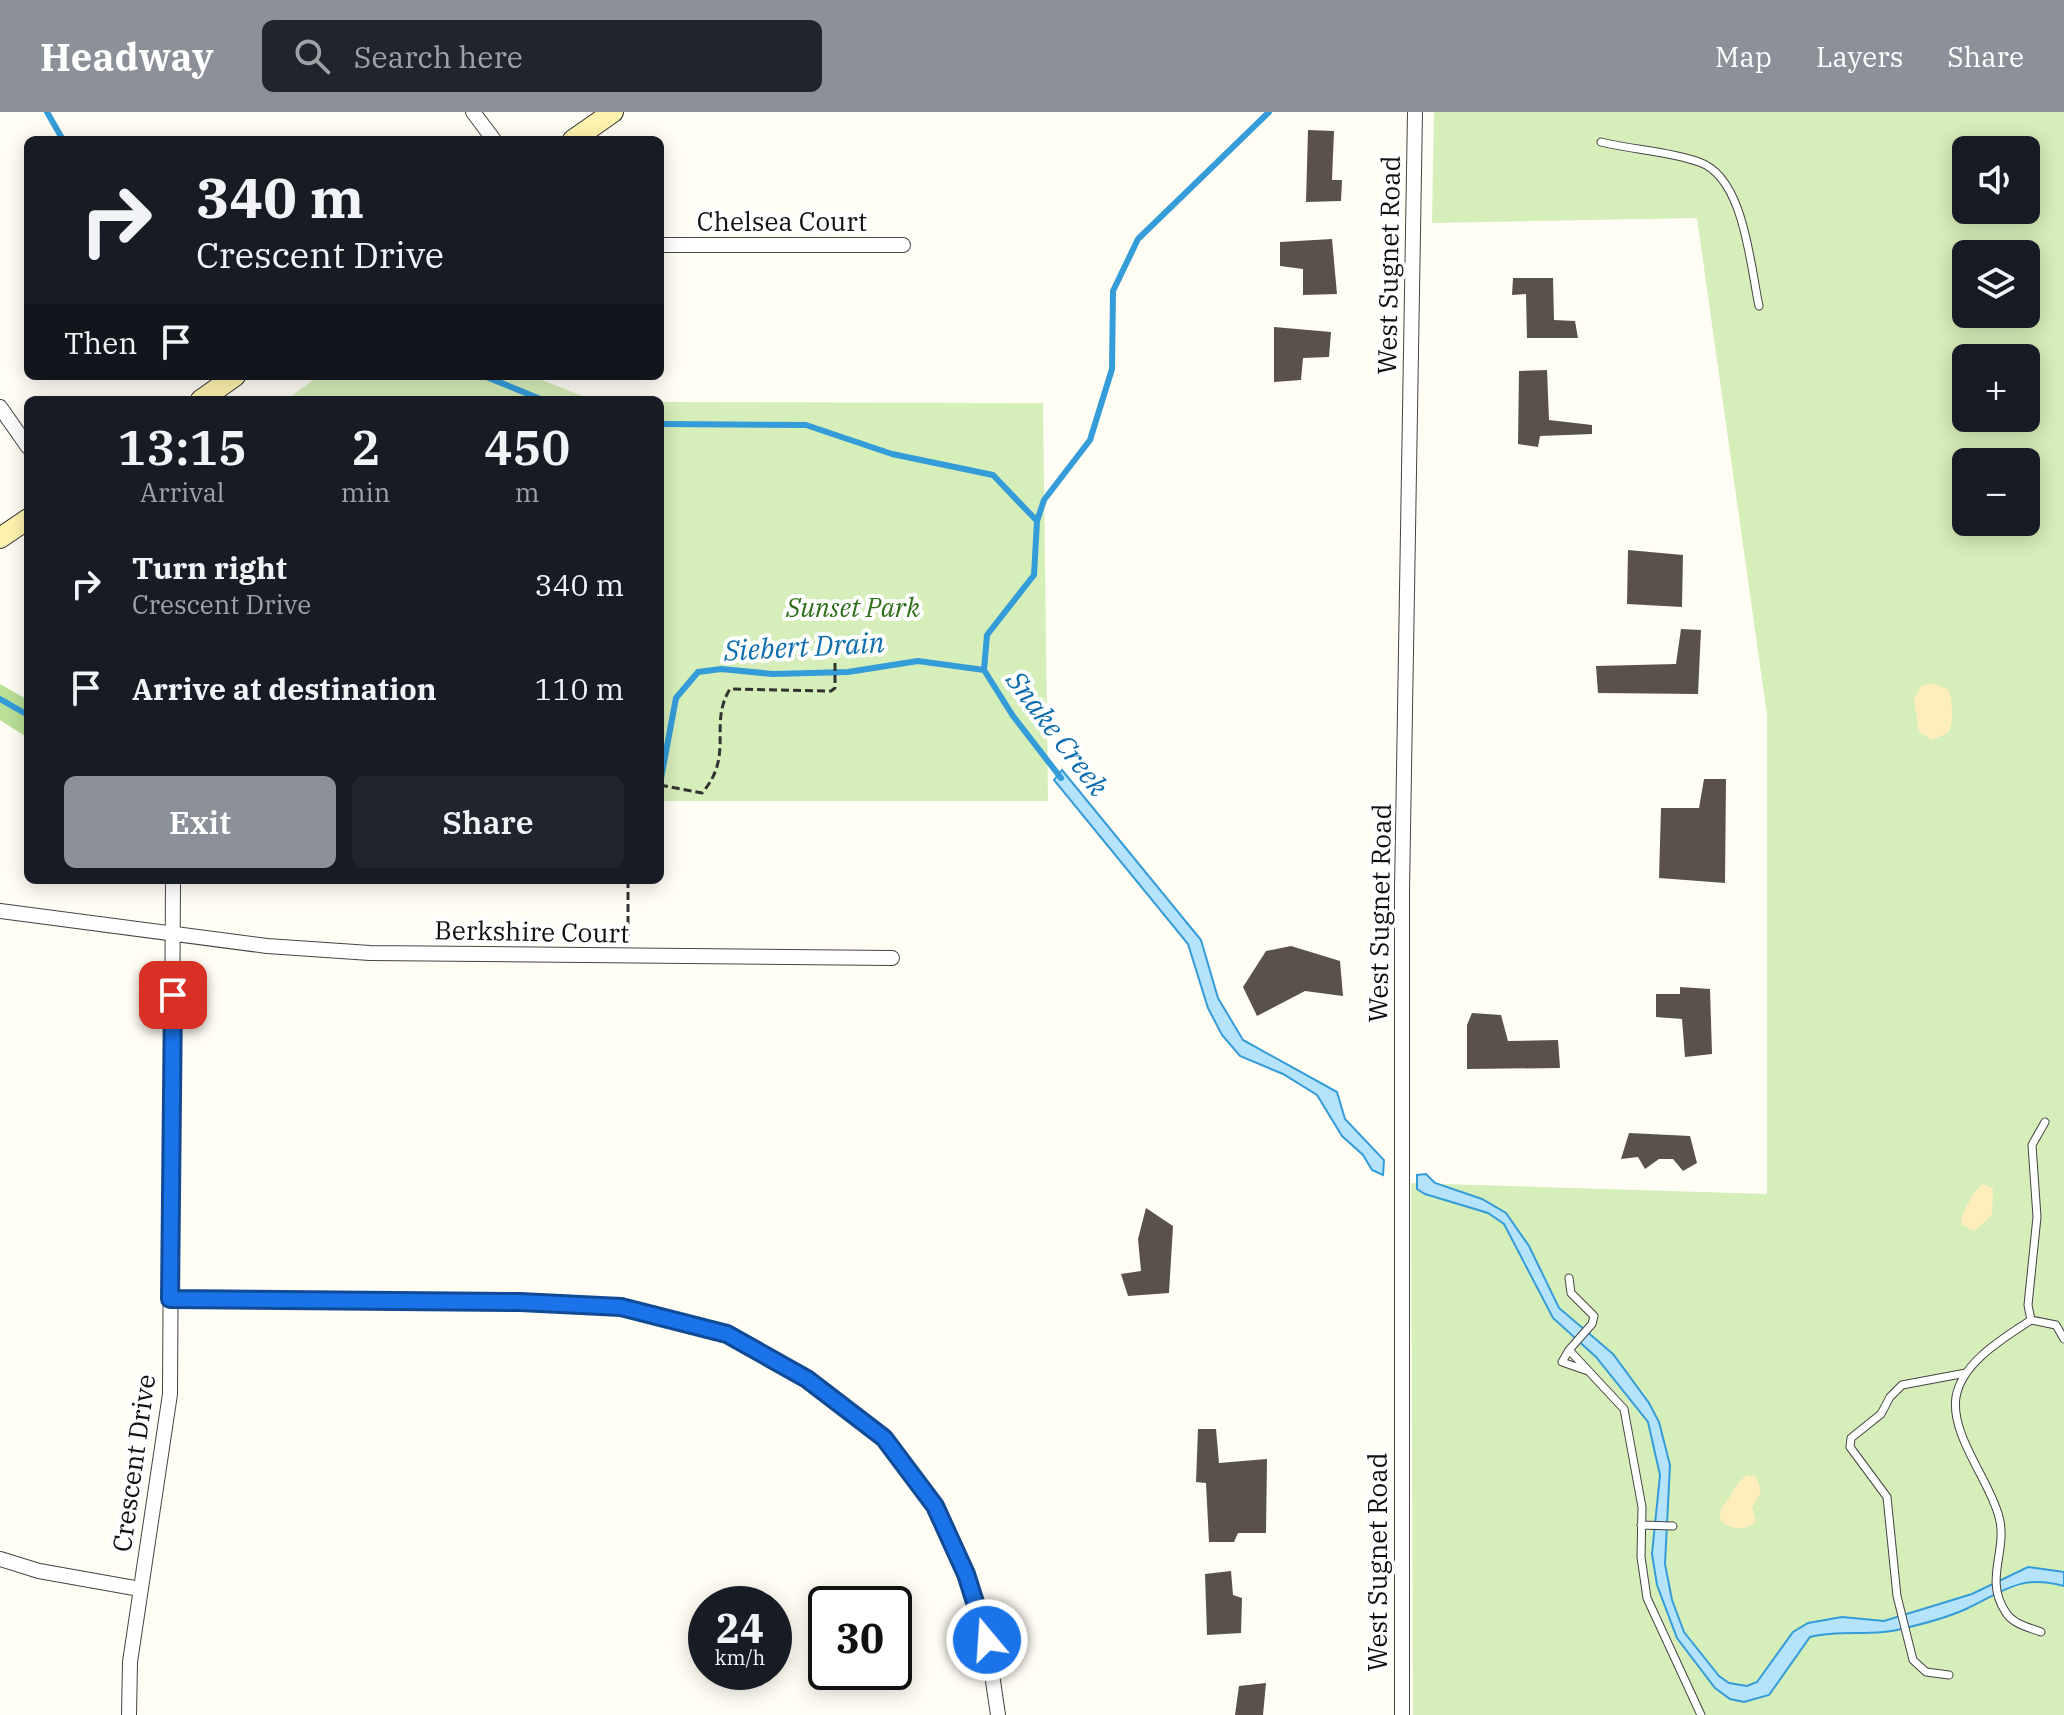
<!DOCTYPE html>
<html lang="en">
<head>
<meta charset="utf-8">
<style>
  body { margin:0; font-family:"IBM Plex Serif",serif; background:#20242c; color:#f1f3f6; height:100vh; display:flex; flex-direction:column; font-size:30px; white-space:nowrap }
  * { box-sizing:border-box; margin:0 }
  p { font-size:26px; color:#9ea1a6 }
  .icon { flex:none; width:44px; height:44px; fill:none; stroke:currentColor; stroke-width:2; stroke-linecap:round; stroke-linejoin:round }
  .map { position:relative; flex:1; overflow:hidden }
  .panel { position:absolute; left:24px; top:284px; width:640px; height:488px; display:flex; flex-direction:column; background:#171b24; border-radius:12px; box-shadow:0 4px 20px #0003 }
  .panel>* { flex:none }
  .hud { position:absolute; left:24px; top:24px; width:640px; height:244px; border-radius:12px; box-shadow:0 4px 20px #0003; background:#171b24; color:#f1f3f6; overflow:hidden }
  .fabs { position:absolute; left:1952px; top:24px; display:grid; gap:16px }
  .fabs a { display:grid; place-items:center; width:88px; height:88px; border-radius:12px; background:#171b24; box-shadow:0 4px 20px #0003; font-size:40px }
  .speed { position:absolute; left:688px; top:1474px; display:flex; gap:16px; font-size:40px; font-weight:700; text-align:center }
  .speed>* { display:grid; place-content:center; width:104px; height:104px; border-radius:50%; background:#171b24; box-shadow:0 4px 20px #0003; line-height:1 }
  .speed small { font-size:20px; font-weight:400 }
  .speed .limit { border:4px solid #111; border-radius:12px; background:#fff; color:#111 }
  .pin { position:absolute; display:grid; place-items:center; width:68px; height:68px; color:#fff; margin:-34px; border-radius:16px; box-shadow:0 4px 12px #0006 }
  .me { position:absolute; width:88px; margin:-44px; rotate:342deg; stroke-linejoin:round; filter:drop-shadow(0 0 6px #0008) }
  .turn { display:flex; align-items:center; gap:28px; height:168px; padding:0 40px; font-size:36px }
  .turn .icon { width:104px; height:104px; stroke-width:2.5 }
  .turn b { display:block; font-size:56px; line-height:68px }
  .then { display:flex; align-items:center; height:76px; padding:0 40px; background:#0003; gap:16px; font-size:30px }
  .eta { display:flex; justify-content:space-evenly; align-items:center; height:136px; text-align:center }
  .eta b { font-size:48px; font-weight:600; line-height:56px }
  .action { display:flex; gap:16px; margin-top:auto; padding:16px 40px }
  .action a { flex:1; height:92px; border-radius:12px; background:#8c9099; color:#fff; font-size:32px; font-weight:600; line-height:92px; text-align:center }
  .action a+a { background:#20242c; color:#f1f3f6 }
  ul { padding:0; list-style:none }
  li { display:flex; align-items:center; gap:24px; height:104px; padding:0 40px }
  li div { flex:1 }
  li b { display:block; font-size:30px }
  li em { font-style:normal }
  header { display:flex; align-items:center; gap:48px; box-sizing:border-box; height:112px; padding:0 40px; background:#8c9099; color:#fff }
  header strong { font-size:38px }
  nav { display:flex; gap:44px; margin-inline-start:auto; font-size:28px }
  .search { width:560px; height:72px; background:#20242c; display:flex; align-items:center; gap:20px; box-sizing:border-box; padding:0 28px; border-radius:12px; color:#9ea1a6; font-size:30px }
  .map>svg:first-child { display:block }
  .green { fill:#d6eeb9; fill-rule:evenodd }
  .forest { fill:#bae097 }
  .sand { fill:#ffeebc }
  .water { fill:#b4e3fb; stroke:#349cd9; stroke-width:2 }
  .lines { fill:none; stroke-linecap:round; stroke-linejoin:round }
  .stream { stroke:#349cd9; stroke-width:6 }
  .building { fill:#5b514c }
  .lane-casing { stroke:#444; stroke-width:9 }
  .street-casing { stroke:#444; stroke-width:16 }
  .secondary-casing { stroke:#333; stroke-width:22 }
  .path { stroke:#333; stroke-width:3; stroke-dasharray:8 4; stroke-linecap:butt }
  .lane { stroke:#fff; stroke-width:7 }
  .street { stroke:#fff; stroke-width:14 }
  .secondary { stroke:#fff4af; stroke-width:20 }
  .route-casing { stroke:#114b97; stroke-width:20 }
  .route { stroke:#1a73e8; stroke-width:14 }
  .labels { text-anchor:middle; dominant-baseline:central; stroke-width:8; stroke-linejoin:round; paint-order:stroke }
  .street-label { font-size:26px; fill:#111; stroke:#fff }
  .park-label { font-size:26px; font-style:italic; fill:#2e701a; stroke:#fff }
  .water-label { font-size:28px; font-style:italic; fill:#0d6daf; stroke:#fff }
</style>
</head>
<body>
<header>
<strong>Headway</strong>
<div class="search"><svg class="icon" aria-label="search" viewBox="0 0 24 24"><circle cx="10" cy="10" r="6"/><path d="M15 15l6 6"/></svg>Search here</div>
<nav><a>Map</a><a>Layers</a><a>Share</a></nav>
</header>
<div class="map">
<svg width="2064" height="1603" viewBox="0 0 2064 1603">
  <rect width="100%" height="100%" fill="#fffdf4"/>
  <path class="green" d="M1434 0H2064V1603H1413L1411 1071 1767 1082V603L1697 106 1432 111ZM1966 38H2026V98H1966ZM1966 142H2026V202H1966ZM1966 246H2026V306H1966ZM1966 350H2026V410H1966Z
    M319 264H532L592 288H286Z
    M660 290 1043 291 1048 689H660Z"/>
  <path class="forest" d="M0 572 28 588V626L0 608Z"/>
  <path class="sand" d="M1931 571 1948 577C1953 588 1954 611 1948 621L1931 628 1919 619 1914 588 1921 574Z
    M1983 1072 1993 1077 1992 1103 1974 1119 1961 1112C1962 1100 1974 1078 1983 1072Z
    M1748 1363 1757 1365 1761 1380 1752 1396 1756 1409C1746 1420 1731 1418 1720 1408L1721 1397C1731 1387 1734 1371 1748 1363Z"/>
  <path class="water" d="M1062 658 1201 828 1218 886 1243 928 1337 980 1345 1007 1384 1048 1383 1063 1372 1058 1363 1043 1342 1024 1317 983 1283 962 1240 944 1222 923 1208 896 1188 832 1054 668Z
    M1426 1062 1435 1071 1482 1087 1506 1101 1529 1134 1559 1196 1613 1242 1649 1291 1659 1310 1670 1353 1665 1452 1672 1488 1684 1520 1719 1564 1729 1571 1747 1574 1757 1570 1793 1520 1808 1511 1842 1505 1884 1509 1972 1482 2028 1455 2064 1460V1474C2019 1462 2005 1479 1966 1497 1946 1506 1923 1512 1901 1517 1872 1525 1842 1517 1810 1525L1769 1583 1744 1590 1730 1587 1715 1576 1677 1526 1657 1473 1652 1442 1660 1363 1648 1310 1596 1245 1553 1206 1504 1112 1488 1101 1425 1082 1417 1077V1063Z"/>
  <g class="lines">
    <path class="stream" d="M47 0 63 28
      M484 264 543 288
      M660 312 806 313 892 342 993 363 1037 409
      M0 587 28 603
      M1061 666 1013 604 984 558 987 523 1034 463 1037 409 1044 388 1090 328 1112 257 1113 179 1138 127 1269 0
      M660 672 676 586 698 560 721 557 773 562 848 560 918 549 984 558"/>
  </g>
  <path class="building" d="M1308 18 1334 19 1332 68H1342L1341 89 1306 90Z
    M1332 127 1337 182 1303 183V157L1280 154V130Z
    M1513 166H1553L1554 208 1575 209 1578 226H1527L1526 182 1512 183Z
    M1274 215 1331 220 1329 245 1303 246 1301 268 1274 270Z
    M1547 258 1549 308 1592 313V322L1540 324 1538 335 1518 332 1519 259Z
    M1628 438 1683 443 1682 495 1627 492Z
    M1681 517 1701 518 1698 582 1598 581 1596 554 1676 552Z
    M1704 667H1726L1725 771 1659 766 1661 696H1699Z
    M1291 834 1340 849 1343 884 1305 879 1257 904 1243 875 1266 839Z
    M1680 875 1710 877 1712 942 1685 945 1682 907 1656 905V882H1680Z
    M1472 901 1501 903 1508 929 1558 928 1560 956 1467 957V913Z
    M1629 1021 1690 1024 1697 1051 1683 1059 1673 1047H1659L1645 1057 1638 1045 1621 1047Z
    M1146 1096 1173 1114 1169 1181 1128 1184 1121 1162 1141 1159 1138 1127Z
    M1198 1317H1216L1219 1351 1267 1347 1266 1421H1238L1234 1430H1209L1206 1371 1196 1370Z
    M1231 1459 1233 1483 1242 1486 1241 1521 1207 1523 1205 1462Z
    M1266 1571 1263 1603H1235L1239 1574Z"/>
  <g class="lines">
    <g class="lane-casing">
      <path id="lane" d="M1601 30C1633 38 1668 39 1699 50 1744 65 1750 152 1759 194
        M1569 1166 1571 1181 1594 1204 1592 1212 1569 1238
        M2031 1208 2028 1193 2037 1105 2032 1033 2045 1010
        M1588 1259 1562 1250 1569 1238 1624 1297 1642 1395 1641 1445 1647 1486 1701 1603
        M1641 1413 1673 1414
        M2041 1520C2028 1515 2012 1512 2005 1499 1984 1467 2008 1438 1999 1405 1990 1369 1950 1323 1956 1285 1962 1250 2004 1226 2031 1208L2056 1213 2064 1227
        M1949 1563 1926 1560 1913 1548 1897 1484 1887 1385 1850 1335 1851 1326 1881 1302 1890 1285 1902 1273 1966 1261"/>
    </g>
    <g class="street-casing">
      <path id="street" d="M473 0 494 28
        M660 133H903
        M0 295 28 335
        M0 799 267 834 370 841 892 846
        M170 1187 520 1190 621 1195 727 1222 807 1267 884 1326 935 1394 966 1462 987 1528 998 1603
        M0 1447 39 1459 140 1477
        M129 1603 130 1550 170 1282 173 768
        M1402 1603V778L1415 0"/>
    </g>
    <g class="secondary-casing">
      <path id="secondary" d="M573 28 613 0
        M201 288 235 264
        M0 426 28 407"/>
    </g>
    <path class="path" d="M660 673 702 681C735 643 708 612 730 577L831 579 835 576V543
      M628 768V828"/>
    <use href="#lane" class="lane"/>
    <use href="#street" class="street"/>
    <use href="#secondary" class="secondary"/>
  </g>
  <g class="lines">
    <g class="route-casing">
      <path id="route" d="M173 883 170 1187 520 1190 621 1195 727 1222 807 1267 884 1326 935 1394 966 1462 987 1528"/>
    </g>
    <use href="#route" class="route"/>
  </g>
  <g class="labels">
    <g class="street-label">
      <text x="782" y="109">Chelsea Court</text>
      <text transform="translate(1388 153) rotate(-89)">West Sugnet Road</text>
      <text transform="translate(1379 801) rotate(-89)">West Sugnet Road</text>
      <text transform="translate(532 819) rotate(1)">Berkshire Court</text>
      <text transform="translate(133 1351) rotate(-82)">Crescent Drive</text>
      <text transform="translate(1377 1450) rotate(-90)">West Sugnet Road</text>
    </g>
    <g class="park-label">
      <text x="853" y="495">Sunset Park</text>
    </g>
    <g class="water-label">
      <text transform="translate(804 534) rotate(-3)">Siebert Drain</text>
      <text transform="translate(1058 621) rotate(53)">Snake Creek</text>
    </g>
  </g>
</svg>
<div class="fabs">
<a><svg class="icon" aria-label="sound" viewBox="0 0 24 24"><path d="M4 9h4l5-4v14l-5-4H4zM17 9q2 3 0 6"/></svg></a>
<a><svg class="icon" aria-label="layers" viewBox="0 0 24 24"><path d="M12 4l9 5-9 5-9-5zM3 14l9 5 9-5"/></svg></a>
<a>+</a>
<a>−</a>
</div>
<div class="speed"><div>24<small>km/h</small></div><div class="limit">30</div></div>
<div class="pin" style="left:173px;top:883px;background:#d93025"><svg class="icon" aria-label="arrive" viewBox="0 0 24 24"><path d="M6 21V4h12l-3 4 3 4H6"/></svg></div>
<svg class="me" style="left:987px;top:1528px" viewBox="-20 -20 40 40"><circle r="17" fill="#1a73e8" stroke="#fff" stroke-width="3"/><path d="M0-11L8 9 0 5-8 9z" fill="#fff"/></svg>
<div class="hud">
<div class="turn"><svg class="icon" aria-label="right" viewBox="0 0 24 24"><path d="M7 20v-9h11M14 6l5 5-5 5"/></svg><div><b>340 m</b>Crescent Drive</div></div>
<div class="then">Then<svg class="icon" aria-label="arrive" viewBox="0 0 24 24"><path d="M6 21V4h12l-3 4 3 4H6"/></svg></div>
</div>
<section class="panel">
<div class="eta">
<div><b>13:15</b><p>Arrival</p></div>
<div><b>2</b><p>min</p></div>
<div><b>450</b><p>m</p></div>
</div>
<ul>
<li><svg class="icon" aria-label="right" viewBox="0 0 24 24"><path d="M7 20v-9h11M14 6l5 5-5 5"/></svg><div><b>Turn right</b><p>Crescent Drive</p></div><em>340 m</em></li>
<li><svg class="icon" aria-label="arrive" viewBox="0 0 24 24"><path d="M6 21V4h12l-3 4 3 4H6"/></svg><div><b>Arrive at destination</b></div><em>110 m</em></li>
</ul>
<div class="action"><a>Exit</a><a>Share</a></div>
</section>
</div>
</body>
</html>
